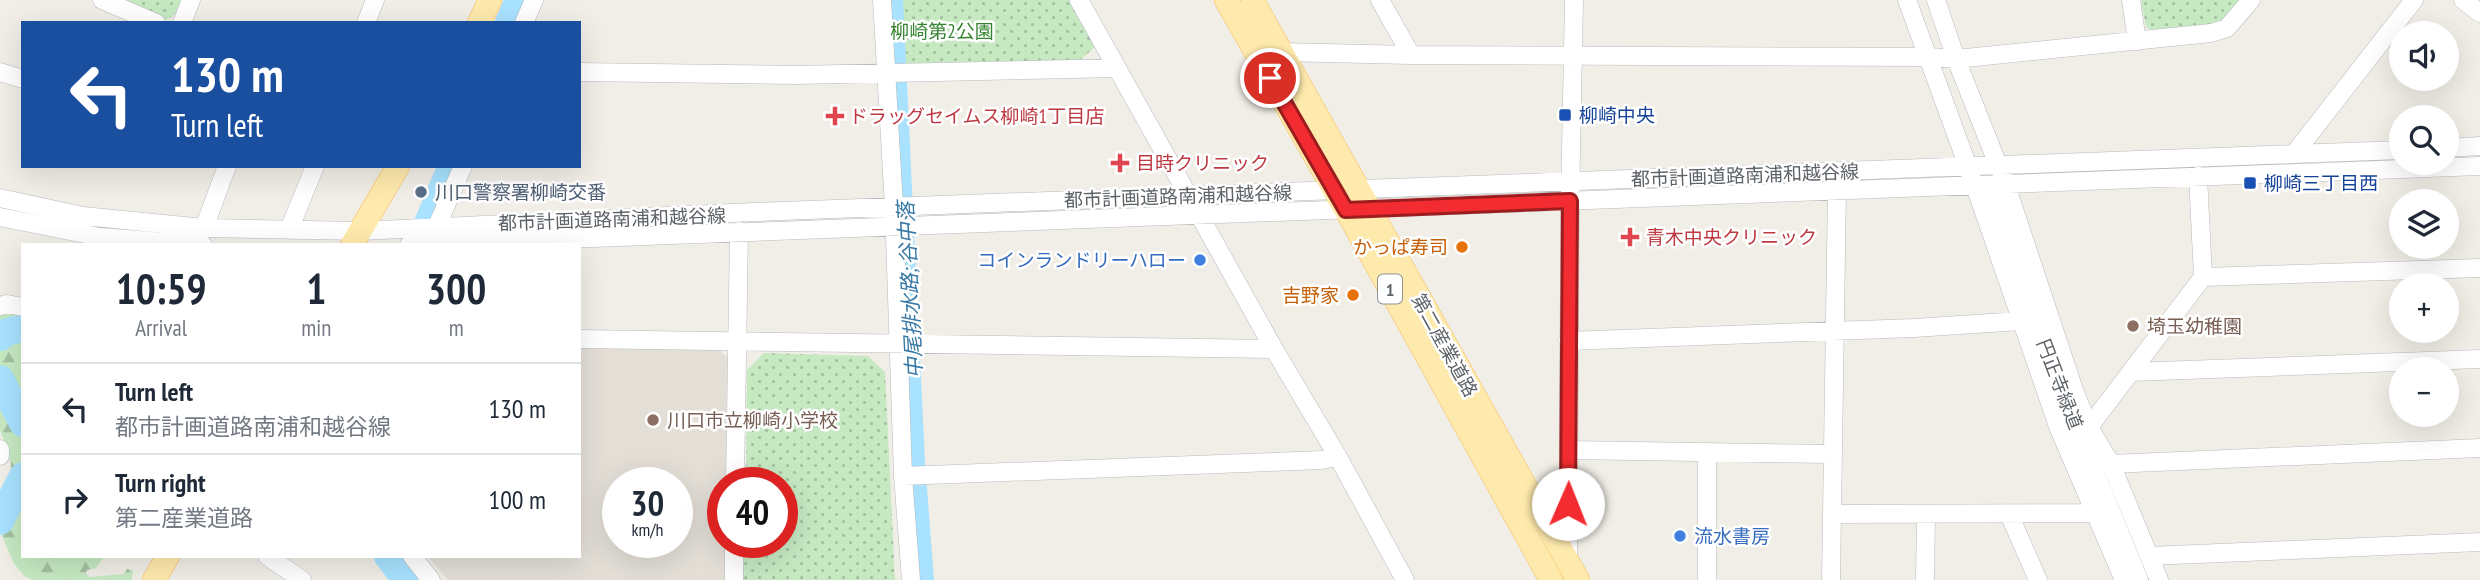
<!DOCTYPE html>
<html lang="en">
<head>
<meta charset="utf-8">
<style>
  body { margin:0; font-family:"PT Sans Narrow","Noto Sans JP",sans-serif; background:#f6f6f7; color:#1f2937; height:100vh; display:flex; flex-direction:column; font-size:26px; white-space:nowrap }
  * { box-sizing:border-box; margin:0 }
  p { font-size:23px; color:#747a83 }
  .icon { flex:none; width:38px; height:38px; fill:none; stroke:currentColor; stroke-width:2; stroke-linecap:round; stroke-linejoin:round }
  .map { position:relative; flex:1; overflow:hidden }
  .panel { position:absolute; left:21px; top:243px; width:560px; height:315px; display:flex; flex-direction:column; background:#fff; border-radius:0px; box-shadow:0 7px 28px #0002 }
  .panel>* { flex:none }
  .hud { position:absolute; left:21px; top:21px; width:560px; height:147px; border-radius:0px; box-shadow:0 7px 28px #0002; background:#1a4fa0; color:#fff; overflow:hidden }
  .controls { position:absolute; left:2389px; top:21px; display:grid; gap:14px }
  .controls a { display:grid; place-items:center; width:70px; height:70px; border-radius:50%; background:#fff; box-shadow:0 7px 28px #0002; font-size:35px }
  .speed { position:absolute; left:602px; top:467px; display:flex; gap:14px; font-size:35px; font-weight:700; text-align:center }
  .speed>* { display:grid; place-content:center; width:91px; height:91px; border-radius:50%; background:#fff; box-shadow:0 7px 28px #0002; line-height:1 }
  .speed small { font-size:18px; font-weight:400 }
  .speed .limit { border:10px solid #d22; background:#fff; color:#111 }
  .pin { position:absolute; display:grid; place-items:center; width:60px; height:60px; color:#fff; margin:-30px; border:4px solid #fff; border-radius:50%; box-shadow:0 2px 7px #0007 }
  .me { position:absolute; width:77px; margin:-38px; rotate:1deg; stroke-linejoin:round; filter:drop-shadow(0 0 5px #0008) }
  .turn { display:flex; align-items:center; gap:24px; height:147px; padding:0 35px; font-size:32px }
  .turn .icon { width:91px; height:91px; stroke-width:2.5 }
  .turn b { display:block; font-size:49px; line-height:60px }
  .eta { display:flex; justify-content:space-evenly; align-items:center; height:119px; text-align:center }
  .eta b { font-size:42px; font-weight:700; line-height:49px }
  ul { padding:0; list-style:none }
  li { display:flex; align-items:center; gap:21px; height:91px; padding:0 35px; border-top:2px solid #e0e1e3 }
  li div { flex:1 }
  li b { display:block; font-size:26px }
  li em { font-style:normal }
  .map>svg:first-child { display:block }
  .education { fill:#e3dfd7; fill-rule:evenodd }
  .grass { fill:url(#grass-dots) }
  .forest { fill:url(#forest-firs) }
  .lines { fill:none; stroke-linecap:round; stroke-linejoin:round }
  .canal { stroke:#a8e2ff; stroke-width:16 }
  .river { stroke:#a8e2ff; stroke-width:28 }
  .minor-casing { stroke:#b7babe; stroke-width:19 }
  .major-casing { stroke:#f8bb58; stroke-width:24 }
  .minor { stroke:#fff; stroke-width:18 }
  .major { stroke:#ffeaad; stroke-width:23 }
  .route-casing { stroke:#9d1d1f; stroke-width:18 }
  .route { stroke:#f22c30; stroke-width:12 }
  .transit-dot { fill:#1a4fb4; stroke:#fff; stroke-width:2.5 }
  .health-dot { fill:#e0444e; stroke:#fff; stroke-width:2.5 }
  .service-dot { fill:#5c6f8a; stroke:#fff; stroke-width:2.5 }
  .food-dot { fill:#e8710a; stroke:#fff; stroke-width:2.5 }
  .shop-dot { fill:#3f7fe0; stroke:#fff; stroke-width:2.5 }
  .education-dot { fill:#8d6e63; stroke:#fff; stroke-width:2.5 }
  .labels { text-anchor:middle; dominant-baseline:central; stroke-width:5; stroke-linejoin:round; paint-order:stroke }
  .shield { fill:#fff; stroke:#8e9295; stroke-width:2 }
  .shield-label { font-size:18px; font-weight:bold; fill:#5e6368 }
  .park-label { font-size:19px; fill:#358430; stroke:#fff }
  .transit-label { font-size:19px; fill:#164399; stroke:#fff; text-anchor:start }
  .health-label { font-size:19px; fill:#be3a42; stroke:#fff; text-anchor:start }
  .street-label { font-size:19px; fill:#5e6368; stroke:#fff }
  .service-label { font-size:19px; fill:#4e5e75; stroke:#fff; text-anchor:start }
  .food-label { font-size:19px; fill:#c56008; stroke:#fff; text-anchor:end }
  .shop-label { font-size:19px; fill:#366cbe; stroke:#fff; text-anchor:end }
  .education-label { font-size:19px; fill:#785e54; stroke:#fff; text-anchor:start }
  .water-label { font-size:21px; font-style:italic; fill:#3979a5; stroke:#fff }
</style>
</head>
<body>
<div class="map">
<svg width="2480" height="580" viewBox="0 0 2480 580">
  <defs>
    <pattern id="grass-dots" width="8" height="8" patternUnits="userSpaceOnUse" patternTransform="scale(1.75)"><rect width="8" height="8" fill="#c6e9c2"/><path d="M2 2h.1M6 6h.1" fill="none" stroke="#a4c0a1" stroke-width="1.8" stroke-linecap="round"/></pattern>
    <pattern id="forest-firs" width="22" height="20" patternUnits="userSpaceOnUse" patternTransform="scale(1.75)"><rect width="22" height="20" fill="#c6e9c2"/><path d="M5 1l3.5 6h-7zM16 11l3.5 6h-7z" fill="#a4c0a1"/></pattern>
  </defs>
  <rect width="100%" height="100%" fill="#f1eee7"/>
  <path class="education" d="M579 347 717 348 727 357 726 483H723V542L726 543V580H448L428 557 579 556ZM618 483H677V542H618Z"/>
  <path class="grass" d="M123 0H181L176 14 166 20Z
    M902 0H1069L1095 47 1079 61 906 64Z
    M2141 0H2241L2222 23 2151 30 2146 27Z
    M764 353 868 356 885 372 895 579 900 580H739V555L745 554V543L782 542V483H746L747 370Z"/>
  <path class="forest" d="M11 312 23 316V556L104 557 96 568 87 570 86 573 90 577 124 574 127 569 133 570 132 580H33L24 576 13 562 0 531V499L5 494 10 478 11 462 0 430V313Z"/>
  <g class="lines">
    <path class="canal" d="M895 0 917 462 926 580"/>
    <path class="river" d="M509 23 519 0
      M419 245 452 166
      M0 337 7 332 23 328
      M0 379 23 423
      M0 521 23 476
      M388 556 406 580"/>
    <g class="minor-casing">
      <path id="minor" d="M102 0 156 23
        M882 0 894 207 903 476 911 580
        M1079 0 1274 349 1338 457 1405 580
        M1380 0 1411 55
        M1907 0 1975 186 2059 429 2124 580
        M1936 0 1956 59 2006 185 2075 393 2089 427 2111 464 2159 580
        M2131 0 2137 41
        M2463 0 2480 13
        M182 23 191 0
        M366 23 375 0
        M524 23 534 0
        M1280 52 1411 55 1929 57 1956 59 2211 33 2227 28 2251 0
        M0 72 23 79
        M579 72 796 75 1117 68
        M2446 148 2480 146
        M2294 154 2414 0
        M1990 186 2057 380 2139 580
        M0 198 83 216 204 228 360 231 754 212 2401 150
        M0 217 100 237 203 245
        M437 226 463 166
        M204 228 227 166
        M289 230 315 166
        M409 245 2480 166
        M2203 277 2480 268
        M0 306 7 304 23 307
        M579 339 1274 349
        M1568 341 1914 328 2021 321
        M2131 372 2480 359
        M2089 427 2203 277 2198 176
        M0 449V456
        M1569 450 1833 454
        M2111 464 2480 448
        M903 476 1322 460 1338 457
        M735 483 739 231
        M1832 514 2095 513
        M2009 514 2038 580
        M267 556 302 580
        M412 556 431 580
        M2149 556 2480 542
        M1568 560 1570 201 1574 0
        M734 580V542
        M1707 580V452
        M1831 580 1837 189
        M1925 580 1926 515"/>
    </g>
    <g class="major-casing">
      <path id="major" d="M1226 0 1355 226 1551 580
        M1252 0 1578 580
        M479 23 490 0
        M352 245 398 166
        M154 580 168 556"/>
    </g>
    <use href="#minor" class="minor"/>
    <use href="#major" class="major"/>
  </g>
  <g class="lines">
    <g class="route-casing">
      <path id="route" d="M1270 78 1346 210 1570 201 1568 504"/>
    </g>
    <use href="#route" class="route"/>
  </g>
  <g class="transit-dot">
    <rect x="1558" y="108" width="14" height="14" rx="3.5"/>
    <rect x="2243" y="176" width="14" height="14" rx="3.5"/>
  </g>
  <g class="health-dot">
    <path d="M831.5 105.5h7v7h7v7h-7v7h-7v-7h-7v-7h7z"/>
    <path d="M1116.5 152.5h7v7h7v7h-7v7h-7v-7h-7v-7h7z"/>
    <path d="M1626.5 226.5h7v7h7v7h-7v7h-7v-7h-7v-7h7z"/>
  </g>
  <circle class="service-dot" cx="421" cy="192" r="7"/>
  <g class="food-dot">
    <circle cx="1462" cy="247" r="7"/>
    <circle cx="1353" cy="295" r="7"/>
  </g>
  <g class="shop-dot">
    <circle cx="1200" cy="260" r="7"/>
    <circle cx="1680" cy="536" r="7"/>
  </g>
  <g class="education-dot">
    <circle cx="2133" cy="326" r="7"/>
    <circle cx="653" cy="420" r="7"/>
  </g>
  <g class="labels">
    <rect class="shield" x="1378" y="274.5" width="24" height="29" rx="5"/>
    <g class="shield-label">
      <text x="1390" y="289">1</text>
    </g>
    <g class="park-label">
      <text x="942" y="31">柳崎第2公園</text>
    </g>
    <g class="transit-label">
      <text x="1579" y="115">柳崎中央</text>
      <text x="2264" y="183">柳崎三丁目西</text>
    </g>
    <g class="health-label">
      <text x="849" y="116">ドラッグセイムス柳崎1丁目店</text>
      <text x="1136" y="163">目時クリニック</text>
      <text x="1646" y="237">青木中央クリニック</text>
    </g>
    <g class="street-label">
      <text transform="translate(1745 175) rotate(-2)">都市計画道路南浦和越谷線</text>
      <text transform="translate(1178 196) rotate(-2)">都市計画道路南浦和越谷線</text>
      <text transform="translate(612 219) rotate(-2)">都市計画道路南浦和越谷線</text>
      <text transform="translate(1445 345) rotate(61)">第二産業道路</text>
      <text transform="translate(2060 384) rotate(69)">円正寺緑道</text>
    </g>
    <g class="service-label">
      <text x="435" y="192">川口警察署柳崎交番</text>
    </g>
    <g class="food-label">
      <text x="1448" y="247">かっぱ寿司</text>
      <text x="1339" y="295">吉野家</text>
    </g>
    <g class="shop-label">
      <text x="1186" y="260">コインランドリーハロー</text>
      <text x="1694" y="536" text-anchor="start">流水書房</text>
    </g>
    <g class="education-label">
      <text x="2147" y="326">埼玉幼稚園</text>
      <text x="667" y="420">川口市立柳崎小学校</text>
    </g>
    <g class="water-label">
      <text transform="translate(910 290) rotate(-93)">中尾排水路; 谷中落</text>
    </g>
  </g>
</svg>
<div class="controls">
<a><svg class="icon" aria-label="sound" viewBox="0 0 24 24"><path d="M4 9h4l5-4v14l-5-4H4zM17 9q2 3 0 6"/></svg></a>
<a><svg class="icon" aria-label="search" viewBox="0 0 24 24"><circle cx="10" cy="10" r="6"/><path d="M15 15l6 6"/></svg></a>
<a><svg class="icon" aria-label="layers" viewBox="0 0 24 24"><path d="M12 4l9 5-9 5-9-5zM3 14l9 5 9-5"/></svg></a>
<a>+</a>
<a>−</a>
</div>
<div class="speed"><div>30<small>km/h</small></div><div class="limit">40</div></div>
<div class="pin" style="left:1270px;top:78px;background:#d93025"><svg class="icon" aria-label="arrive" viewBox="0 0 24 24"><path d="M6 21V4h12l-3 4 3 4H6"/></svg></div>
<svg class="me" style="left:1568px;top:504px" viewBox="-20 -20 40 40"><circle r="19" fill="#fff"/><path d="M0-13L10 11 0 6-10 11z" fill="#f22c30"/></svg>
<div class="hud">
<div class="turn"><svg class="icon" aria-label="left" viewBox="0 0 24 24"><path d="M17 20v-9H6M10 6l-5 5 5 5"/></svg><div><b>130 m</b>Turn left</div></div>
</div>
<section class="panel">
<div class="eta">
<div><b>10:59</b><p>Arrival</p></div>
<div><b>1</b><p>min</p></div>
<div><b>300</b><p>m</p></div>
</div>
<ul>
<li><svg class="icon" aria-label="left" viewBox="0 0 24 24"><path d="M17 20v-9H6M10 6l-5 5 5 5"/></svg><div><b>Turn left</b><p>都市計画道路南浦和越谷線</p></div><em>130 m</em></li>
<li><svg class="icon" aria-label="right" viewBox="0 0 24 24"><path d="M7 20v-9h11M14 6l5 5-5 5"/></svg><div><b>Turn right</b><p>第二産業道路</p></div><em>100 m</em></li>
</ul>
</section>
</div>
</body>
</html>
